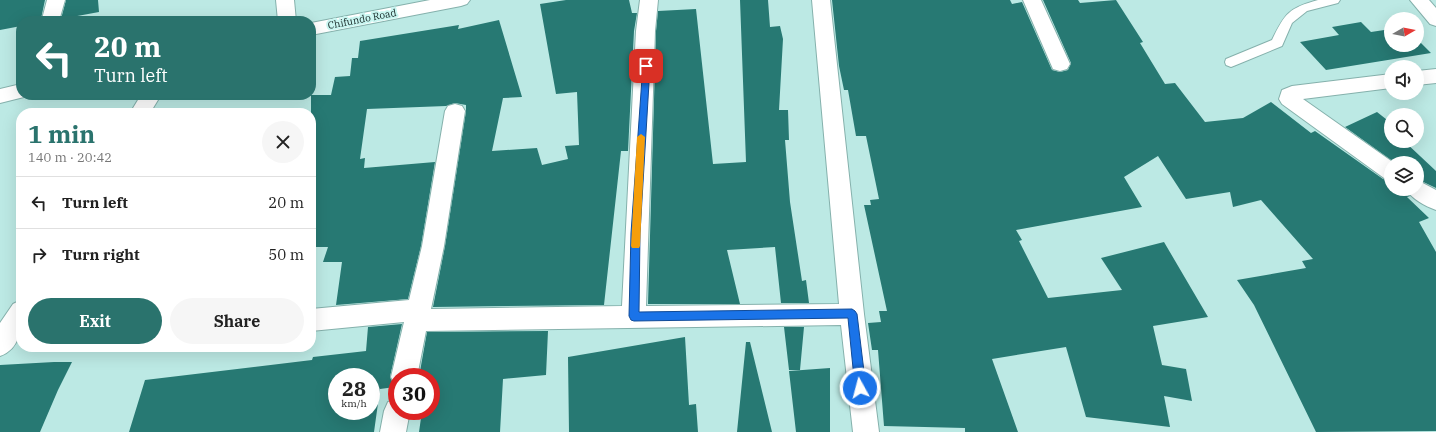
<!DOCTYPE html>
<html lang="en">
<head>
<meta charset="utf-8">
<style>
  body { margin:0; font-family:"IBM Plex Serif",serif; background:#f6f6f6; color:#222; height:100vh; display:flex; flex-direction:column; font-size:15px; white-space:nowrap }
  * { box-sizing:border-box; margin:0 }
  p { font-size:13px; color:#767676 }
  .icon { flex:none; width:22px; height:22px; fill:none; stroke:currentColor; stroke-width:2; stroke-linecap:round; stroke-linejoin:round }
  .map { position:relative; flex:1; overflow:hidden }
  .side { position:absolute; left:16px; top:108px; width:300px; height:244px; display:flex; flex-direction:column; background:#fff; border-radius:16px; box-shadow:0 4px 16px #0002 }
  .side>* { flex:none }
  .banner { position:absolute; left:16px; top:16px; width:300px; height:84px; border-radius:16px; box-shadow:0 4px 16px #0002; background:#2a736d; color:#fff; overflow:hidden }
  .needle { width:26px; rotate:81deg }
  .buttons { position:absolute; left:1384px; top:12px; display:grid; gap:8px }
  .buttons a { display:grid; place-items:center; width:40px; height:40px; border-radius:50%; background:#fff; box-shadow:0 4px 16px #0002; font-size:20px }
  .speed { position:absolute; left:328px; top:368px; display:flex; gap:8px; font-size:20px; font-weight:700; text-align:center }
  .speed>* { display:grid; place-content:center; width:52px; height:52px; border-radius:50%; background:#fff; box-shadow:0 4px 16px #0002; line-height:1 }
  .speed small { font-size:10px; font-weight:400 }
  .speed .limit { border:6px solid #d22; background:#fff; color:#111 }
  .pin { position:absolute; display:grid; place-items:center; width:34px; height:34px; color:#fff; margin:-17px; border-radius:8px; box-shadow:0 2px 6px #0006 }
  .me { position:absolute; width:44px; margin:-22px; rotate:353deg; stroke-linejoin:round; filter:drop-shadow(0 0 3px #0008) }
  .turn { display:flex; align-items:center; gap:14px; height:84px; padding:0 12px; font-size:18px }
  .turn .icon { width:52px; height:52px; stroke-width:2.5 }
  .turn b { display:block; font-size:28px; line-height:34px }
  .round { display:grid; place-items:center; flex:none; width:42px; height:42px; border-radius:21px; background:#f6f6f6 }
  .head { display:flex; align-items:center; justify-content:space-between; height:68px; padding:0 12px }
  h1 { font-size:24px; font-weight:700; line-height:30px; color:#2a736d }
  .action { display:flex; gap:8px; margin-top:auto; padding:8px 12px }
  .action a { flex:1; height:46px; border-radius:24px; background:#2a736d; color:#fff; font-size:16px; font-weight:700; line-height:46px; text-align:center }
  .action a+a { background:#f6f6f6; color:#222 }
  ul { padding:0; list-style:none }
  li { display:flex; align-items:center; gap:12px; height:52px; padding:0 12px; border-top:1px solid #e0e0e0 }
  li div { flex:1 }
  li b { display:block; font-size:15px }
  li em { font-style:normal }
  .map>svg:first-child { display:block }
  .building { fill:#277973; fill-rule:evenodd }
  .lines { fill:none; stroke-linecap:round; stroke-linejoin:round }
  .service-casing { stroke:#85b1ac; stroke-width:2 }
  .minor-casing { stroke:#85b1ac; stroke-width:2 }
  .tertiary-casing { stroke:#85b1ac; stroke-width:2 }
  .service { fill:#fff; fill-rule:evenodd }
  .minor { fill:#fff; fill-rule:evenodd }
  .tertiary { fill:#fff; fill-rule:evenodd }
  .route { fill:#1a73e8; stroke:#114b97 }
  .slow { fill:#f59e0b }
  .labels { text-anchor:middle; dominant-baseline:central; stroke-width:4; stroke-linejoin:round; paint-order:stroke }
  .street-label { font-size:10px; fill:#132423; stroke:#c9f6f1 }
</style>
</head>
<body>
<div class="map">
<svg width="1436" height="432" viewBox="0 0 1436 432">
  <rect width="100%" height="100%" fill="#bce9e4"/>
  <path class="building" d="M0 0H45L41 19V21H21V26L0 30Z
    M66 0H98L99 12 61 19Z
    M566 0H629L632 13H637L634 31 628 151H621L604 305 433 307 445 246 466 111V105L455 103 446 106 367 109 360 159 365 158 364 168 435 162 421 246 408 299 336 305 342 262H323L328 247H311V95H331L335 77 350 76 352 58H358L360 41 459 25 458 29 499 20 522 97 503 98 492 151 537 148 542 165 568 159 565 146 579 145 577 92 556 94 540 4Z
    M740 0H768L770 27 780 26 783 39 779 110H788L789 140H785L790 202 802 281 806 280 809 303H781L775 247 727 250 740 304H648L656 31 658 11 696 9 713 164 746 162Z
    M832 0H1010L1012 4 1022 2 1052 70 1060 72 1068 70 1071 63 1043 0H1078L1080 3 1116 0 1143 42 1140 43 1165 84 1175 83 1205 122 1243 118 1271 102 1311 133 1315 131 1383 179 1391 181V189H1405L1410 196 1407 197 1429 218 1419 222 1436 252V431L1316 432 1254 305 1237 280 1306 268 1302 261 1313 259 1261 200 1233 207 1230 192 1186 199 1158 156 1124 177 1142 207 1016 230 1022 240 1019 241 1048 298 1122 290 1101 258 1164 242 1208 317 1153 326 1162 365 1186 369 1192 401 1164 396 1170 427 1086 417 1066 347 992 359 1018 432H965V428L884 426 878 350H872L868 323 881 322 879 311H887L864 205H871L870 200 879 199 866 136H856L848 90H844L839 66Z
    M1361 22 1371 32 1391 29V45H1417V39L1431 53 1326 70 1300 42 1339 35 1332 27Z
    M1377 112 1391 123V141H1404L1436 171V188L1417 179V163H1395L1345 127Z
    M402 324 390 377 395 387 380 389 374 432H129L145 380 312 360 313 357 366 351 368 327ZM337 377H371V411H337Z
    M784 327H804L800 370H789Z
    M548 331 546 375 503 379 500 432H419L422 411H431V377H419L427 332Z
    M685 337 689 405 696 404 698 432H569L568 357Z
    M746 342H750L772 432H737Z
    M54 362H72L58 390 40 432H0V365Z
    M830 368V432H796L789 371Z"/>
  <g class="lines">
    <g class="service-casing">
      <path id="service" d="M1318 0H1340L1338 3 1307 11 1292 23 1282 46 1236 65 1231 67 1226 65 1225 62 1226 59 1272 40C1285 13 1289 8 1318 0Z"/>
    </g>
    <g class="minor-casing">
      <path id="minor" d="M47 0H65L59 21H43L42 19Z
        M276 0H294L296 21H278Z
        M640 0H658L655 31 646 306 839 304 812 0H830L864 314 879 432H853L841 325 426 331 417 377H397V386L395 385 391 377 404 322 311 331V309L409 300 422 246 445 111 448 106 455 104 462 106 465 111 444 246 431 309 622 306 636 31Z
        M1023 0H1041L1070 64 1067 69 1060 71 1053 69Z
        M1410 0H1429L1436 8V26L1430 24Z
        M1436 69V83L1417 85V71Z
        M1391 74V88L1303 99 1394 163H1391V180L1384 178 1282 104 1279 99 1282 90 1292 86Z
        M141 95H161L150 113H130Z
        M1417 180 1436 190V210C1425 206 1412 199 1406 189H1417Z
        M21 300C21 322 24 347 0 356V323L13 304Z
        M397 399V411H410L406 432H380L384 411 388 402Z"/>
    </g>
    <g class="tertiary-casing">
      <path id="tertiary" d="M430 0H470L467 4 461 6 311 35V23Z
        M21 84V95H29L28 96 0 103V89Z"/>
    </g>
    <use href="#service" class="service"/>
    <use href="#minor" class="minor"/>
    <use href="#tertiary" class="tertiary"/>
  </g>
  <path class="route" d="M643 64H646L650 66 640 233 639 312 852 309 855 311 857 314 866 388 864 391 860 393 857 391 855 388 848 318 634 321 631 320 629 316 631 233Z"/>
  <path class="slow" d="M641 134 645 137 640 246 639 248H632L631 246 637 137Z"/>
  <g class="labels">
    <g class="street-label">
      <text transform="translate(362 19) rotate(-11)">Chifundo Road</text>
    </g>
  </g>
</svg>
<div class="buttons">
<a><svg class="needle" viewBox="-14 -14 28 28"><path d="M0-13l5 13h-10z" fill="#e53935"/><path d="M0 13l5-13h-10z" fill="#767676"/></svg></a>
<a><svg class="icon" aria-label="sound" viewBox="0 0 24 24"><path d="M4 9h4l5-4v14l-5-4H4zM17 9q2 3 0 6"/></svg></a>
<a><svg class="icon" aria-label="search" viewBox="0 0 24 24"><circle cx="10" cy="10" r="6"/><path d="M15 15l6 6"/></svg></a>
<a><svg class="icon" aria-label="layers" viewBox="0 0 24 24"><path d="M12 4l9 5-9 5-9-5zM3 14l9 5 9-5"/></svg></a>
</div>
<div class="speed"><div>28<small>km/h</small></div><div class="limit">30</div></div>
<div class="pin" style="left:646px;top:66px;background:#d93025"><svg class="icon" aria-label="arrive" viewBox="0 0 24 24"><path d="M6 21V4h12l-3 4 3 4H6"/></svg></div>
<svg class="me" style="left:860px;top:388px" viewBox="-20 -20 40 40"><circle r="17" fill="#1a73e8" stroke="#fff" stroke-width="3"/><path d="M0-11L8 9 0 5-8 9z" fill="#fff"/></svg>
<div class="banner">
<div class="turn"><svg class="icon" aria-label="left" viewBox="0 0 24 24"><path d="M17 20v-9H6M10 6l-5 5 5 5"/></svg><div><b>20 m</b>Turn left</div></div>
</div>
<section class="side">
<div class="head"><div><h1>1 min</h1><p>140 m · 20:42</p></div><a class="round"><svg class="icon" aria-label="close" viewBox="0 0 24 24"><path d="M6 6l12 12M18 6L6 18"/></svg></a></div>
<ul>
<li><svg class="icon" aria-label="left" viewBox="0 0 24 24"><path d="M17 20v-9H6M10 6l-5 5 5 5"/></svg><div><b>Turn left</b></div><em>20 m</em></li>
<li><svg class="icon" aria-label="right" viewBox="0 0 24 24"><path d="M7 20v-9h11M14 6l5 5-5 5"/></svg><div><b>Turn right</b></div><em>50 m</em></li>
</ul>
<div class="action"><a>Exit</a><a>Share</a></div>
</section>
</div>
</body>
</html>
